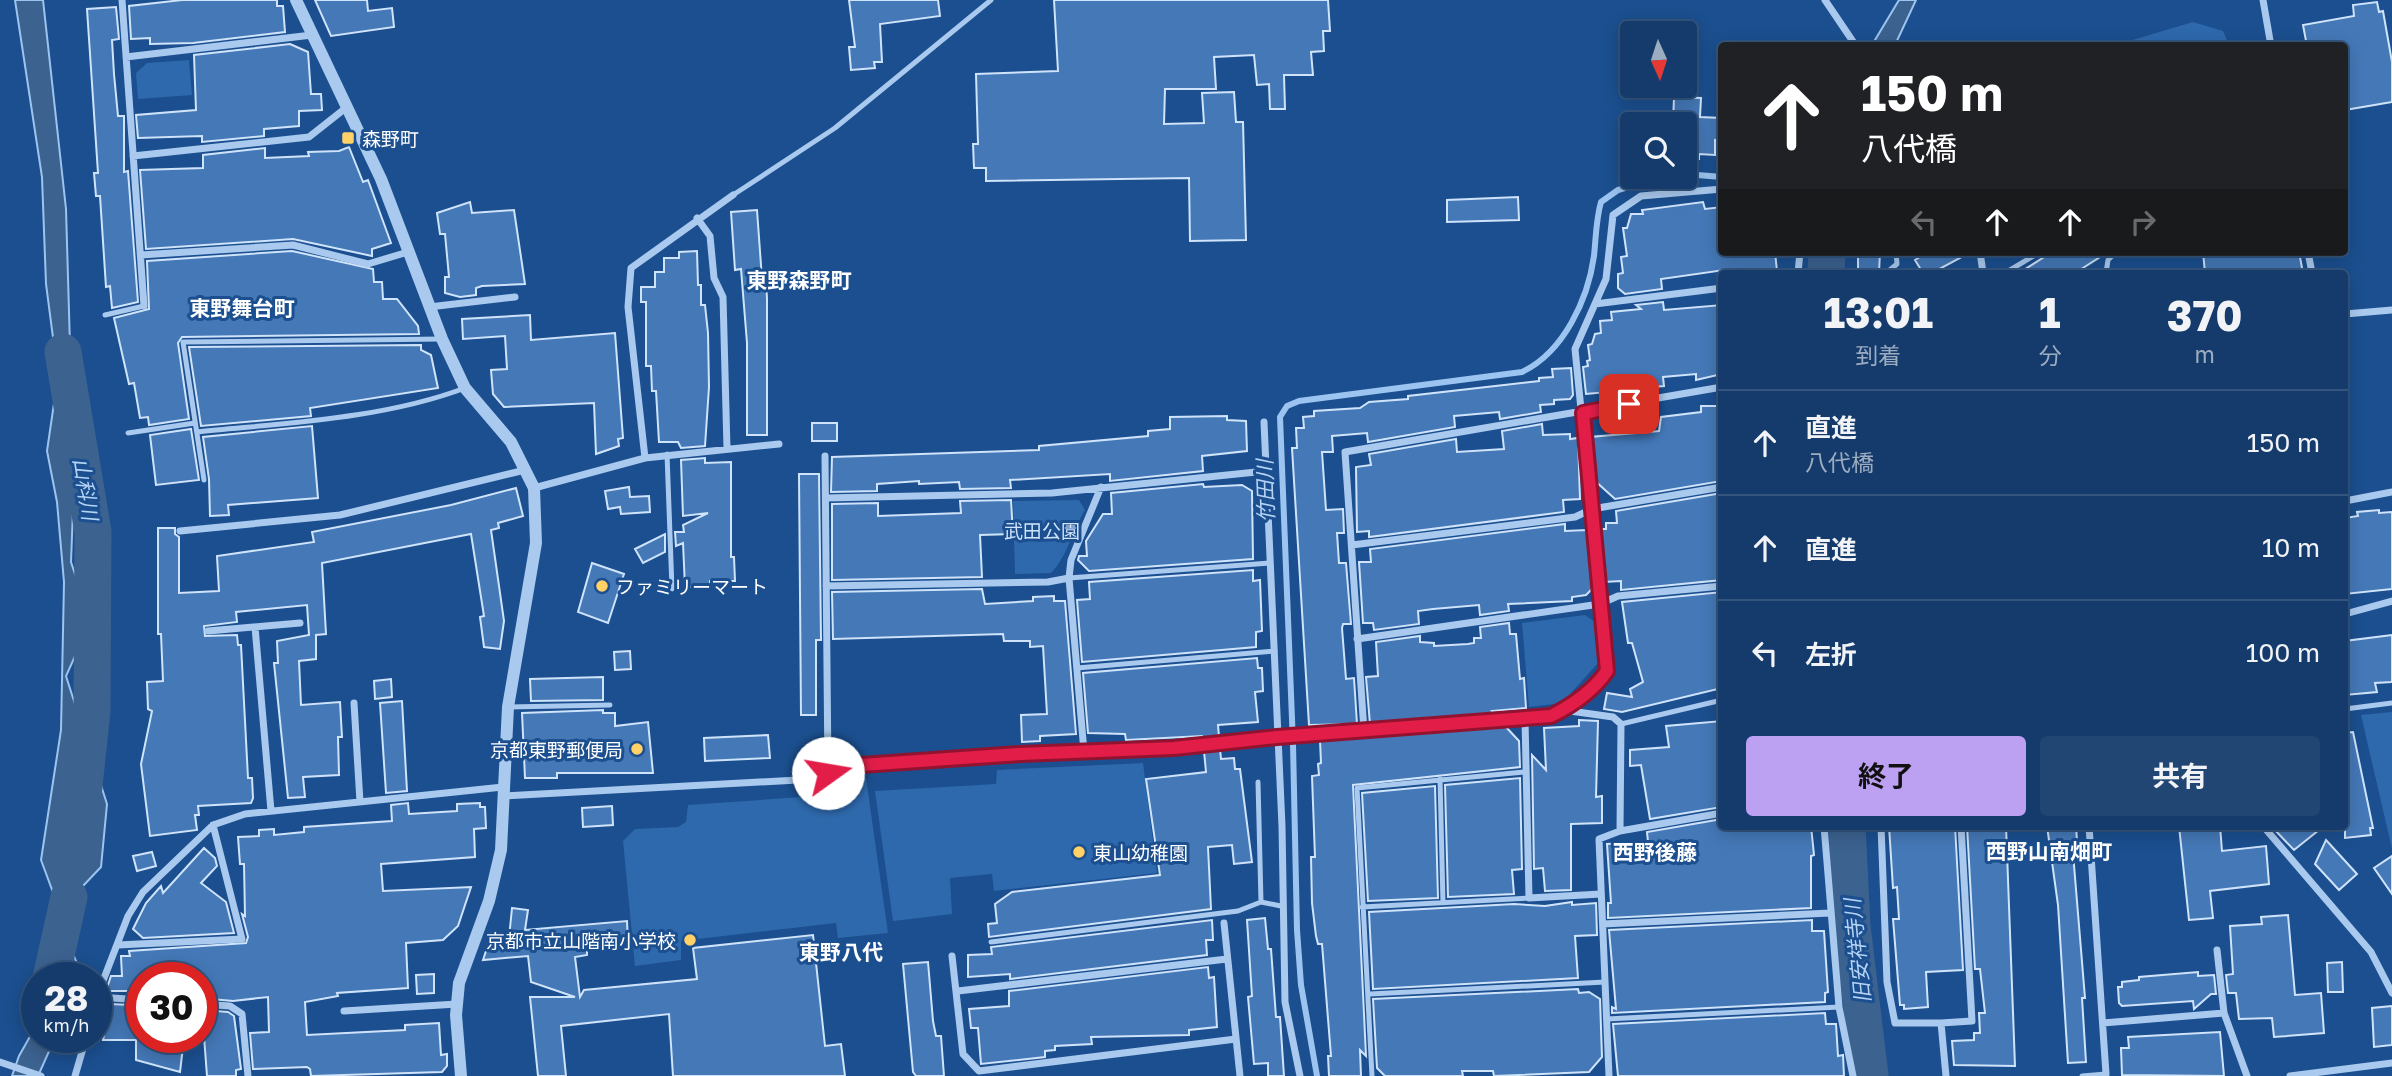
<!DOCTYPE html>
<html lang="ja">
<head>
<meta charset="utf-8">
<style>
  body { margin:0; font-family:"Golos Text","Noto Sans JP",sans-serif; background:#214673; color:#f1f3f6; height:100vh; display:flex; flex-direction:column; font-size:26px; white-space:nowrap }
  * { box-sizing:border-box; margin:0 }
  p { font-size:23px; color:#9dadc1 }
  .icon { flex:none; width:38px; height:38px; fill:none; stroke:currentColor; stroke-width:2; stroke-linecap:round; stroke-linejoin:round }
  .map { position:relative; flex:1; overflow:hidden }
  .side { position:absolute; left:1718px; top:270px; width:630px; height:560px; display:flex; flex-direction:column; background:#143b6b; border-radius:7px; box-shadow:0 4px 18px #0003,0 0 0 2px #33557e }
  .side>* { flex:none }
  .top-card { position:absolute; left:1718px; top:42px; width:630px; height:214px; border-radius:7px; box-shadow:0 4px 18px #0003,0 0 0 2px #33557e; background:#202124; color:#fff; overflow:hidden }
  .needle { width:46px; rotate:177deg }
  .fabs { position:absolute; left:1620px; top:21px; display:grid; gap:14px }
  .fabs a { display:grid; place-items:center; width:77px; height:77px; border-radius:7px; background:#143b6b; box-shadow:0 4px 18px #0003,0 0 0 2px #33557e; font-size:35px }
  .speed { position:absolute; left:21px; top:962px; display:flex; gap:14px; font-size:35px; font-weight:700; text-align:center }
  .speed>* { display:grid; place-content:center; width:91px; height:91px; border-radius:50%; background:#143b6b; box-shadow:0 4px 18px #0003,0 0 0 2px #33557e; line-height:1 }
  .speed small { font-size:18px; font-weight:400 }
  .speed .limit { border:10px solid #d22; background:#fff; color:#111 }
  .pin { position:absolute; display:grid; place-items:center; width:60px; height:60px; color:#fff; margin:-30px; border-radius:14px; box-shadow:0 4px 10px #0006 }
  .me { position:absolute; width:77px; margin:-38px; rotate:77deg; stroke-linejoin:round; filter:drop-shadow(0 0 5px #0008) }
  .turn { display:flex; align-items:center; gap:24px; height:147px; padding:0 28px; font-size:32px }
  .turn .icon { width:91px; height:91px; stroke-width:2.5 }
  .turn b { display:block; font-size:49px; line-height:60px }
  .lanes { display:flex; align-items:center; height:66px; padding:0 28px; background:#0003; justify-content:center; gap:35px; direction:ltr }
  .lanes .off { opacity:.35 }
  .eta { display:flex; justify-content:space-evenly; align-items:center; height:119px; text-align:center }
  .eta b { font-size:42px; font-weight:700; line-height:49px }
  .primary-button { display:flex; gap:14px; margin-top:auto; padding:14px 28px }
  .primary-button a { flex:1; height:80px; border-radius:7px; background:#bca0f2; color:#111; font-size:28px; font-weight:700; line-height:80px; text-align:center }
  .primary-button a+a { background:#214673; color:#f1f3f6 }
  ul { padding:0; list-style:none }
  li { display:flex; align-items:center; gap:21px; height:105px; padding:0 28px; border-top:2px solid #33557e }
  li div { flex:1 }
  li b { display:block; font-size:26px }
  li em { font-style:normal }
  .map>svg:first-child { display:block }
  .green { fill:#2e69ad }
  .water { fill:#3c6290; stroke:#9cc4f0; stroke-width:2 }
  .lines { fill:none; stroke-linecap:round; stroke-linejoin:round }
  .stream { stroke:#9cc4f0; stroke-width:6 }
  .river { stroke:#3c6290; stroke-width:37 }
  .building { fill:#4478b7; stroke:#cfe3fa; stroke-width:2 }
  .service { stroke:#a9c9ee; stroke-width:5 }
  .minor { stroke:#a9c9ee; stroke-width:7 }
  .tertiary { stroke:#a9c9ee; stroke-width:12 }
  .route-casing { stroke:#92132f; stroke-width:18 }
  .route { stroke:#e11d48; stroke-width:12 }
  .poi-dot { fill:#ffd166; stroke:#1b4f8f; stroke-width:2.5 }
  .labels { text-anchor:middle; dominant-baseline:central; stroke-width:6; stroke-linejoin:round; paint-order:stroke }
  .poi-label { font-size:19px; fill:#fff; stroke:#1b4f8f; text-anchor:start }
  .park-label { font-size:19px; fill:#cfe3fa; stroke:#1b4f8f }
  .neighbourhood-label { font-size:21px; font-weight:bold; fill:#fff; stroke:#1b4f8f }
  .water-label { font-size:21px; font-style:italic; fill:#b5d3f5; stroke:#1b4f8f }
</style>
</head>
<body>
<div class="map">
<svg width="2392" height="1076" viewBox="0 0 2392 1076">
  <rect width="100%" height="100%" fill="#1b4f8f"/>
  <path class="green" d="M2193 22 2223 31 2229 45H2116Z
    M189 60 192 95 138 99 136 73 147 63Z
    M1079 500 1085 510C1072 530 1068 556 1051 573L1015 574 1013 501Z
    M1585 615 1595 622 1599 662 1562 703 1529 707 1522 623Z
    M2392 712V849L2361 715Z
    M1143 763 1157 873 994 891 992 874 950 878 952 914 893 921 875 791 996 784 997 770Z
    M866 778 888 933 838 938 836 923 681 941V960L635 966 623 841 635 829 678 827 686 822 688 805 802 797Z"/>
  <path class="water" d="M15 0H43L66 209 74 484 71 562 78 583 81 643 66 676 107 804 101 867 81 888 70 946 80 971 78 978H58V906L41 860 61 730 64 582 57 502 47 451 58 376 46 284 42 177Z
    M1899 0H1916L1895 45H1872Z
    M37 1024V1038H55L38 1076H12L19 1056Z"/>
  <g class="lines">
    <path class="stream" d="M1685 174 1722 177
      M1317 1076 1301 985 1297 930 1293 744 1280 417 1287 406 1299 401 1522 372C1564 352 1588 299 1594 256 1596 237 1596 219 1601 202L1618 190 1662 177"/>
    <path class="river" d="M1826 273 1827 252
      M63 352 93 532 92 711 83 795
      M1847 826 1852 926 1870 1076
      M51 978 69 897"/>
  </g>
  <path class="building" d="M182 0H277V6H283L285 32 193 43 150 44V38L131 39 129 6Z
    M315 0H367L368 11 392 8 394 27 331 36Z
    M849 0H938L940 16 880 24 882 62H874L875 68 851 70 849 47H855Z
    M1054 0H1328L1330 31H1323L1324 51 1311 52 1313 75H1284L1285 109H1270L1269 84 1257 85 1254 55 1214 57 1216 89H1165L1164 124 1204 123 1202 93 1234 92 1236 122H1243L1246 240 1190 241 1189 178 986 181V168H974L973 144H978L976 74 1058 71Z
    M2377 2 2379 12 2383 11 2392 62V102L2345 110V46H2307L2303 25 2354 16 2353 5Z
    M116 7 119 39 112 40 114 74 118 116H124V172L128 171 138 302 112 308 110 286 106 287 100 196H96L94 173H98L87 9Z
    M290 44 308 52 311 94H321L322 110 299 111V126L264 129V136L202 142V136L138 138 136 115 196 110 194 55Z
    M1674 97 1701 98 1700 117 1722 118V141L1715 140V155L1699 154V159H1685V124H1673Z
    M349 147 363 182 368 180 391 243 372 249V256L293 239 146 249 140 170 203 168V155L265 148V158L309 156 308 152 339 151Z
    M1518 197 1519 220 1447 222V200Z
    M470 202 472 213 514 210 525 284 482 286 476 288V295L460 297 445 293V277H449L445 234H440L437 213Z
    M1703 202 1705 209 1722 207V252H1775L1777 271 1732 273 1731 269 1661 279 1662 289 1625 294 1618 288V274L1623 273 1621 257 1627 256 1623 228H1627L1631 214H1643L1642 210Z
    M757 210 762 279H766L767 299V435H747V343L741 269 735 270 731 212Z
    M292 251 373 269 374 282H382L383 299H397L418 326 419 334 182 337 178 343 189 419 149 425 148 417 140 418 134 383 129 384 114 318 149 309 147 261Z
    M697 251 698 285H701V305H705L708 333 709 387 705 446 681 448 678 442H659L656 391H652L651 366H646V302H641V287H655V272H664V258H679V252Z
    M1858 252H1880L1879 273H1858Z
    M1928 252H1971L1932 273H1923L1915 260Z
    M2052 252H2108L2075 273H2019Z
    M2203 252H2299L2303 273H2205Z
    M1663 302 1664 310 1722 305V374L1696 380V374L1663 377 1664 386 1642 388V393L1607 396V392L1586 394 1583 367 1588 366 1587 361 1590 360 1588 345 1592 344 1595 334 1601 333 1600 321 1612 320 1611 312 1641 309 1636 305Z
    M530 315 531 340 615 333 623 438 618 439 619 446 596 454 594 403 504 407 493 394 491 370 507 369 505 336 463 339 462 319Z
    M421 345V350L431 355 438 388 310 408 311 416 201 426 189 347Z
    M1571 368 1573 395 1570 399 1554 400V404L1540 405 1541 412 1500 419 1499 412 1454 416 1455 427 1368 442 1367 433 1332 436 1333 452H1322L1326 510 1343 509 1344 533H1337L1339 563H1346L1351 624H1343L1342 628 1346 679 1354 678 1357 724 1309 725 1292 448H1297L1296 428H1304L1303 417 1314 416V411L1360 408 1369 402 1408 399V396L1539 381V378L1553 377 1552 369Z
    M1701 406H1722V481L1615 499 1594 480 1590 437 1659 431 1661 417 1701 412Z
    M1227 416V420L1246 421 1247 451 1202 456 1203 471 1110 481V474L1010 480 1011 488 960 489 959 482 919 484V481L877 484V491L831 492 832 457 1039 450V446L1148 436V431L1170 429V417Z
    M812 423H837V441H812Z
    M1542 424 1543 435 1570 434V439L1578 438 1580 499 1563 500 1564 512 1369 537V531L1357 532 1356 467 1371 465 1369 454 1456 439 1457 452 1504 449 1502 431Z
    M312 426 318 498 228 505 229 515 210 516 209 479 203 437Z
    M191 429 199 480 156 485 150 435Z
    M705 458V463L731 462V557H734L735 581H710V586L685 587 683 543 676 546 675 532H684L683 525 708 513 683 516 681 460Z
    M799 474H819L821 640H816V715H801Z
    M1203 484 1204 487 1242 485 1252 491 1253 559 1089 571 1078 560 1079 556H1087L1086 541 1103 514H1112L1111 493Z
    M629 487 630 497 649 496 650 512 621 514 620 507 608 509 605 491Z
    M516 488 523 516 498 523 499 528 491 530 504 621 500 649 484 647 480 617 484 616 471 534 322 563 326 634 316 635V659L299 661 301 705 340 702 342 737H338L339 775 303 777 305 797 288 798 274 663H278L277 641 309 635 307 605 236 612 237 622 204 626 205 636 237 635 238 645H241L248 778H252L253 798 251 803 198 806 199 815H195L197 830 150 836 141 764 152 711 148 709 147 682 163 681 161 634H158V528H175V534L179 537V593L219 591 217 556 314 542 312 532 451 505Z
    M1722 493V580L1621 590V581L1604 582 1599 529H1606V523H1617L1616 511Z
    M1011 500 1013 534 980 535 982 577 832 580V504L878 503V516L961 513 960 501Z
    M2379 510V513L2392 512V589L2345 594V518L2358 516 2357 512Z
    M1565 524V531L1587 530 1593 588 1586 595 1572 597V601L1508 604 1509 611 1480 615 1479 605 1433 609 1418 611 1419 624 1374 630 1373 623H1363L1359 562H1371L1370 549Z
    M665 534V552L643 563 635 549Z
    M592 563 624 574 608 623 578 612Z
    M1253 570V581L1260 580 1262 631 1256 632V647L1082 662 1077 600 1090 599 1089 582Z
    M982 589 985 604 1033 601V597L1054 596V601H1065L1076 734 1040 736V741L1022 742 1021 715 1047 714 1043 646 1030 647V641H1004L1003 634 833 639 832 592Z
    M1722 592V688L1622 712 1604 709 1607 693 1632 697 1630 689 1643 682 1632 643H1628L1622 602Z
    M1509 623 1510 634H1516L1520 679 1524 678 1526 708 1492 711 1495 714 1370 724 1366 677 1378 676 1376 642 1420 636V642L1434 643V646L1468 644 1474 643V638H1481L1480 627Z
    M2392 635V682L2375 683 2377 692 2345 695V641Z
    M630 651 631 669 615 670 614 652Z
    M1257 658 1258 668H1262L1263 691 1255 692 1258 722 1218 725 1219 737 1203 739 1202 736 1126 740 1125 734 1088 733 1083 673Z
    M603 677V700L531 701 530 679Z
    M391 679 392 697 375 699 374 681Z
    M402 701 407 791 386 793 380 703Z
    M603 710V713H615V726L648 722 653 773H557V778H525L522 713Z
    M1579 720 1598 721 1596 797 1602 796V823L1571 824V890L1545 891 1543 868 1534 869 1532 755 1546 770 1544 728 1579 726Z
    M1722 721V807L1650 819 1641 765 1630 766V750L1669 747 1666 726Z
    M1505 726 1519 741 1520 767 1353 785 1366 1056 1360 1050 1361 1076H1329L1328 1056H1331L1322 944H1318L1316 936 1312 903 1311 857H1315L1312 776 1319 775 1318 764 1321 763 1320 740Z
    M2353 732 2373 828H2370L2371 835 2345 838V733Z
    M768 735 770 758 705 761 704 738Z
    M1220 749 1221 759 1234 758 1235 769H1240L1252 862 1234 864 1232 845 1208 847 1211 909 989 937 988 924 997 923 995 904 1012 892 1160 875 1146 779 1206 772 1204 751Z
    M1520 778 1522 869 1512 870 1514 894 1448 897 1445 785Z
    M1435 786 1438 898 1368 901 1362 793Z
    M408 803 409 814 457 811V804L480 803V807H485L486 828 474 829 475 857 381 864 383 891 471 887 458 926 443 940 406 943 408 988 337 993 338 996 305 1002 307 1035 405 1030V1025L439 1023 441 1055 447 1054V1066L442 1072 311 1076 310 1069 307 1067 253 1069 250 1033 269 1032 268 997 233 1001 201 998V978H142V991H106L111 976H122L121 956H130L129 951 246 943 248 937 242 914 245 916 244 864H240L238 837 259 836V830L274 829V835L304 832V827L392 821 391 805Z
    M612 806 613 825 583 827 582 808Z
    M1722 819V826H1811L1814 855 1811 856V908L1608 918V903H1611L1607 844 1648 842 1647 832Z
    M1889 826H1955L1963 970 1926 972 1928 1007 1904 1009V1005H1900L1893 919H1899L1897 887 1893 888Z
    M1967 826H2006L2015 1066 1954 1065 1952 1041 1974 1040V1033H1980L1979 1013H1985L1980 969H1975Z
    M2047 826H2076L2077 841H2072L2085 998H2082L2086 1062 2068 1063 2058 905Z
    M2179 826H2220L2222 851 2266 846 2269 884 2210 891 2213 918 2189 920Z
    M2271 826H2324L2294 850Z
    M2326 840 2357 874 2339 890 2315 864Z
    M204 848 215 858 217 866 201 883 226 902 234 933 143 938 133 929 146 903 161 886 163 893Z
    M152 852 156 866 137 871 133 856Z
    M2392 856V894L2374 868Z
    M1572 902V905L1596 903 1597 935 1575 936 1578 978 1373 989 1369 912 1514 904 1545 906Z
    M512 908 528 910 525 930 627 921 628 942 587 950V955L575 957 580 997 584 990 697 979 693 948 813 935 825 1046 841 1044 845 1076H673L669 1014 561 1026 566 1076H538L530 997H575L531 982 528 956 483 960 492 933 509 938Z
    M2288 915 2295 995 2321 993 2324 1033 2274 1037 2272 1018 2239 1019 2236 993H2228L2226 975 2233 974 2230 926 2262 924 2261 917Z
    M1265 918 1268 949H1271L1276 1017H1280L1284 1076H1268V1063L1254 1064 1248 997 1252 996 1247 920Z
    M1212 920 1213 940H1206L1207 955 1010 979V974L968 977V955L992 954 991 947Z
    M1812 920V931H1824L1828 992 1825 993V1002L1612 1013V1007L1616 1009 1609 930Z
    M928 962 933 1021 936 1036H941L944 1076H916L913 1072 903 964Z
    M2342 962 2343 992H2328L2327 963Z
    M1208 967 1209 978 1214 977 1217 1027 1189 1030V1035L1091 1037 1092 1044 1055 1046V1050L1045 1051V1057L981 1064 978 1028H971L969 1009 1009 1006V991Z
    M2198 972V976L2214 975 2216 994H2211L2194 1009 2193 1001 2122 1006 2119 1003 2118 987H2122V982L2139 980V977Z
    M434 974V993L417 994 416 975Z
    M1578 989 1579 993 1589 992 1600 999 1602 1057 1589 1072 1494 1076 1493 1071H1462L1463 1076H1385L1377 1068 1373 999Z
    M110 1004 131 1005 129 1023 142 1024V1038H184L180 1072 136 1060V1040H103Z
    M2392 1006V1045L2374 1047 2372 1008Z
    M202 1010 228 1012 234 1016 241 1069 236 1070V1076H207Z
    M1825 1013 1826 1024H1836L1838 1056 1843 1055 1844 1076H1618L1613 1024Z
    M2220 1032 2224 1076 2122 1075 2121 1048H2129L2128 1037Z"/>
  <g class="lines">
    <path class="service" d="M733 195 835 128 991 0
      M1886 273 1897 264 1896 252
      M2005 273 2040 252
      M2106 273 2108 260 2116 252
      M105 315 144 306
      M197 432C284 423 383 419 465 388
      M128 433 195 423
      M667 454 672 589
      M204 480 183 342 442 339
      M1069 578 1270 563
      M1077 668 1275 651
      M508 707 610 705
      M2345 709 2392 703
      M1621 724 1722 700
      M1440 779 1443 903
      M1258 782 1261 902 1281 906
      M1362 907 1529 898
      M991 942 1238 911 1261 902
      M1370 994 1605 982
      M1607 1019 1839 1007
      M1372 1076 1357 788 1524 772
      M2082 1076 2106 1074"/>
    <path class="minor" d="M122 0 144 306
      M1825 0 1856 46
      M2263 0 2271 46
      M126 57 312 35
      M133 156 309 137 347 107
      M697 218 710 236 714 278 723 297 727 449
      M1980 252 1983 273
      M2308 252 2312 273
      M141 255 293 245 368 264 408 252
      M1798 273 1800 252
      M1595 304 1722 288
      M429 307 515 297
      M2345 314 2392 310
      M1264 422 1282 826 1285 1002 1300 1076
      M825 456 828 773
      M645 458 779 444
      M534 488 645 458 628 307 631 268 733 195
      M826 498 1052 493 1266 471
      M2345 501 2392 492
      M180 531 340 515 525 470
      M1352 545 1575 517 1592 509 1722 487
      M826 586 1048 582 1069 578
      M2345 614 2392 601
      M255 627 271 811
      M208 631 300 623
      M1357 639 1600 604 1618 596 1722 586
      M354 703 360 802
      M1563 710 1613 717 1621 724 1620 831
      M1525 720 1529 898 1601 894
      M1364 731 1345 452 1722 387
      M1084 752 1069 578 1071 560 1101 487
      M502 796 798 780 861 765 1020 754 1174 748 1285 736 1551 716C1573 705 1593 691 1607 671L1575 349 1606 279 1613 215 1641 196 1722 189
      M1824 826 1839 1007 1853 1076
      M1881 826 1887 982 1895 1023H1941
      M2089 826 2106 1074
      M2263 826 2371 952 2392 993
      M1224 923 1240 1076
      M1603 924 1830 913
      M118 945 242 939 213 825
      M2217 950 2224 1013 2247 1076
      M952 956 963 1054 979 1071 1236 1039
      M958 991 1227 959
      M97 997 142 1000
      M96 999 128 916 143 892 213 825 245 814 503 787
      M201 1004 230 1006 242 1014 248 1076
      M344 1011 457 1004
      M2103 1023 2224 1013
      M0 1062 41 1076
      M75 1076 86 1038
      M1609 1076 1599 839 1620 831 1722 813
      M1946 1076 1941 1023 1972 1021 1961 826
      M2290 1076 2392 1063"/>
    <path class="tertiary" d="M296 0 381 179 442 339 465 388 511 442 534 488 536 543 508 707 501 850 489 901 459 983 456 1015 461 1076"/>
  </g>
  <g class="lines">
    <g class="route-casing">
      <path id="route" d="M828 773 861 765 1020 754 1174 748 1277 737 1551 716C1573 705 1593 691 1607 671L1583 413 1629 404"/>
    </g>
    <use href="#route" class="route"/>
  </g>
  <g class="poi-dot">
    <rect x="341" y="131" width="14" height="14" rx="3.5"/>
    <circle cx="602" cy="586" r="7"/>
    <circle cx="637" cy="749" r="7"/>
    <circle cx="1079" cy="852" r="7"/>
    <circle cx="690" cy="940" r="7"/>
  </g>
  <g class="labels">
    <g class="poi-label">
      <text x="362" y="138">森野町</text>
      <text x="616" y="586">ファミリーマート</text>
      <text x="623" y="749" text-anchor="end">京都東野郵便局</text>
      <text x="1093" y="852">東山幼稚園</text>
      <text x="676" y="940" text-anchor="end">京都市立山階南小学校</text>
    </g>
    <g class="park-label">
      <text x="1042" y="530">武田公園</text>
    </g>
    <g class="neighbourhood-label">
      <text x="799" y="280">東野森野町</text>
      <text x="242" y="308">東野舞台町</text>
      <text x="2049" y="851">西野山南畑町</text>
      <text x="1655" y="852">西野後藤</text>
      <text x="841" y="952">東野八代</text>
    </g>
    <g class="water-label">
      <text transform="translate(86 489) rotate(81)">山科川</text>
      <text transform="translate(1265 491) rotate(-92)">竹田川</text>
      <text transform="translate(1857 951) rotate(-96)">旧安祥寺川</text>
    </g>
  </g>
</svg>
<div class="fabs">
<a><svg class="needle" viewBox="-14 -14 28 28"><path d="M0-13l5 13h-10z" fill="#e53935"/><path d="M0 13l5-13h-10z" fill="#9dadc1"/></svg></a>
<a><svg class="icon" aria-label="search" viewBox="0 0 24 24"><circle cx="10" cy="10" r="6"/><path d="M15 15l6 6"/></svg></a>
</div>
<div class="speed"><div>28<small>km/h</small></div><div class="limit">30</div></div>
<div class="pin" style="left:1629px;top:404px;background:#d93025"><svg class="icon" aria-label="arrive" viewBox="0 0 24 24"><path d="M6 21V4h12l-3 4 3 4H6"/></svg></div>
<svg class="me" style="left:828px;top:773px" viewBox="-20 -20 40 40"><circle r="19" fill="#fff"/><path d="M0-13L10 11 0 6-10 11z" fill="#e11d48"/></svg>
<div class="top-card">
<div class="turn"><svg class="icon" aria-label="ahead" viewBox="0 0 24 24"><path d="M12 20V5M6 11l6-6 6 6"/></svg><div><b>150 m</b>八代橋</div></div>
<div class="lanes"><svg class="icon off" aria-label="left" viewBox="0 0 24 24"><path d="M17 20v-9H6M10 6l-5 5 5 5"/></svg><svg class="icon" aria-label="ahead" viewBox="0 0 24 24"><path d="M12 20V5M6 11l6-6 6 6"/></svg><svg class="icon" aria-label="ahead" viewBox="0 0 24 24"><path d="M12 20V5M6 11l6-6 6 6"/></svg><svg class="icon off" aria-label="right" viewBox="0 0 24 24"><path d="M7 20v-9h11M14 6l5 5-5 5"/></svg></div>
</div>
<section class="side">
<div class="eta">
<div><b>13:01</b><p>到着</p></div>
<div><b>1</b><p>分</p></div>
<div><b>370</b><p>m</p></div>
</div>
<ul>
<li><svg class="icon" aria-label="ahead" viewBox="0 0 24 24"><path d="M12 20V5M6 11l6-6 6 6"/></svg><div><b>直進</b><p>八代橋</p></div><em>150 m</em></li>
<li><svg class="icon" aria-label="ahead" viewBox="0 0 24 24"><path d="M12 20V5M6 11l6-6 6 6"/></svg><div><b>直進</b></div><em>10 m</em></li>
<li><svg class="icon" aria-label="left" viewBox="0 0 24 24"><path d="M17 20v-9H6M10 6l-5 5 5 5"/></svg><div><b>左折</b></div><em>100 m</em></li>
</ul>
<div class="primary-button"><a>終了</a><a>共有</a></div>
</section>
</div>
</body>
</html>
